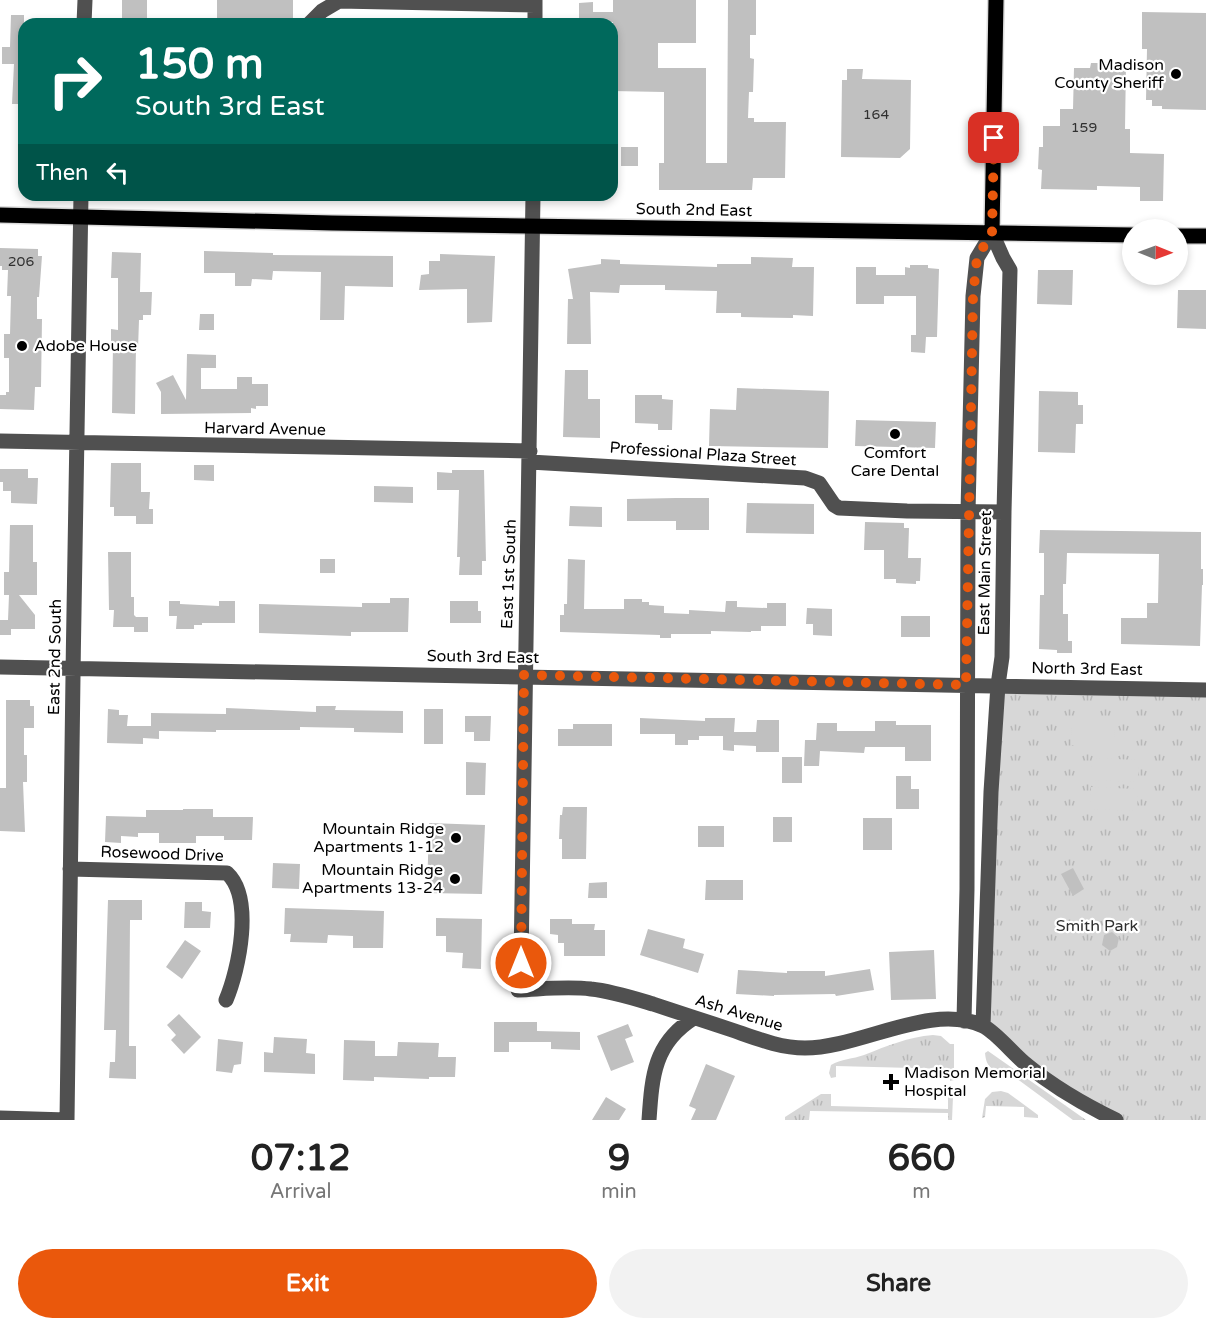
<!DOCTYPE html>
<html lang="en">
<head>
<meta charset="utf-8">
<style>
  body { margin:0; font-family:"Varela Round",sans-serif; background:#f2f2f2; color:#222; height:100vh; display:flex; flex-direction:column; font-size:22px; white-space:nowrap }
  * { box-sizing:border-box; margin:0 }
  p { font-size:20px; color:#767676 }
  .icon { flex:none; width:33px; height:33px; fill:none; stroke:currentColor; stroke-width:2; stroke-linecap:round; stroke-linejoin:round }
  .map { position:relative; height:1120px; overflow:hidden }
  .details { display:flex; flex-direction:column; background:#fff; flex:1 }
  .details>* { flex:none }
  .banner { position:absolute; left:18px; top:18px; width:600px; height:183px; border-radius:18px; box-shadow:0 3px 9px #0003; background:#00695c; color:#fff; overflow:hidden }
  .needle { width:39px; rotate:91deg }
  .tools { position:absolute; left:1122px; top:219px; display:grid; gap:12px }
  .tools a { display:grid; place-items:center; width:66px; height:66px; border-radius:50%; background:#fff; box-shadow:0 3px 9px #0003; font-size:30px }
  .pin { position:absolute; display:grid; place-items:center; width:51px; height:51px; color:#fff; margin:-26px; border-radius:12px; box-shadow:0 3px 9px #0006 }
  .me { position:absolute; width:66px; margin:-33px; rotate:0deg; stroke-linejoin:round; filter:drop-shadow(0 0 4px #0008) }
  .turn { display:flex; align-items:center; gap:21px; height:126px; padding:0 18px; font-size:27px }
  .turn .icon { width:78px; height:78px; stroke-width:2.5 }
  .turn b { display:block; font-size:42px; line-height:51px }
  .then { display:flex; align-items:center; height:57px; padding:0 18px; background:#0003; gap:12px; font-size:22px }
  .eta { display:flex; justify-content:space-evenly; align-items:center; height:102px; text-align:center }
  .eta b { font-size:36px; font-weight:700; line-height:42px }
  .button { display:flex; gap:12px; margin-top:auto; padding:12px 18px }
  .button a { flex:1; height:69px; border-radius:36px; background:#ea580c; color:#fff; font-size:24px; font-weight:700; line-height:69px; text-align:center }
  .button a+a { background:#f2f2f2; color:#222 }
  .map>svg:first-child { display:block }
  .grass { fill:url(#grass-tufts) }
  .garden { fill:#d7d7d7 }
  .building { fill:#c0c0c0 }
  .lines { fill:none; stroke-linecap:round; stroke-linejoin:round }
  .major-casing { stroke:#dbdbdb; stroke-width:18 }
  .minor { stroke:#505050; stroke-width:15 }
  .major { stroke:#000; stroke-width:15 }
  .route { stroke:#ea580c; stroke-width:10; stroke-dasharray:0 18 }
  .poi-dot { fill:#000; stroke:#fff; stroke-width:2 }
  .labels { text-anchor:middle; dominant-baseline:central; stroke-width:4.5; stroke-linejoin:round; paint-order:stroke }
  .number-label { font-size:14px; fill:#303030 }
  .poi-label { font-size:16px; fill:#000; stroke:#fff; text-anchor:end }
  .street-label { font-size:16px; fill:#000; stroke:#fff }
  .park-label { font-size:16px; fill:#2e2e2e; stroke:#fff }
</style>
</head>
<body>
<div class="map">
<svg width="1206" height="1120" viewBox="0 0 1206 1120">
  <defs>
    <pattern id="grass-tufts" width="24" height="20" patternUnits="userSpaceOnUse" patternTransform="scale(1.5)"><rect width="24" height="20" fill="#d7d7d7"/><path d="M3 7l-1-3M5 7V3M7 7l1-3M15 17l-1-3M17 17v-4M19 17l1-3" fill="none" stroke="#b7b7b7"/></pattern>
  </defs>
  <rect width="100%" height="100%" fill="#fff"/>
  <path class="grass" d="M998 685 1206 690V1120H1116L1076 1101 987 1022Z
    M933 1035 941 1036 950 1044H954V1080L950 1081V1069L836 1066V1077L831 1078 829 1073 831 1065C841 1059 853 1059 864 1055 887 1046 908 1037 933 1035Z
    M988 1051 998 1058 1086 1120H1073L1020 1081 1013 1076 996 1074 997 1071C988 1067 986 1063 985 1053Z
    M1001 1091 1008 1093 1038 1115V1118L1024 1117V1107L986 1106 985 1117 982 1118 985 1099 992 1092Z
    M821 1094H831V1106L948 1109V1096L953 1097 952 1120H948V1113L810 1111 809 1120H785V1117Z"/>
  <path class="garden" d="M1072 718 1115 720 1114 747 1071 745Z
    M1092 758 1139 760 1138 782 1091 780Z
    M1091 787 1138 789 1137 811 1090 809Z"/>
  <path class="building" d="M122 0H147V24H122Z
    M217 0H293V23L217 21Z
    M613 0H696V43H658V68H706V163H727L728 0H756V35H750V58L754 59 753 92H749L748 118H754V122H786L785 178H753L752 190H659V163H664V92L612 91 613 22H579V3L593 2V12H613Z
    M1142 12 1206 13V110L1162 109V106H1152V100H1146L1147 49H1142Z
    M11 15H24V104H12L14 64H2V47H10Z
    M1091 63H1126L1125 129H1130V153L1164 154 1163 201H1140V187L1097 186V190L1041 189 1042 170 1038 169 1039 147H1043V126H1060V109H1073L1074 68H1090Z
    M847 69H863L862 79 911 80 910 149 900 158 841 157 842 80H847Z
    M621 147H638V166H621Z
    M0 248 38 249V256H42L39 297H37V319H42L41 387H35L34 410 0 409V395H6V392H9V358H4V334H10L11 296H7L8 270H2V266H0Z
    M204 251 273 253V255L393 256V287L345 286 344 320H320L321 272 273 271 272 280 252 279 251 286H235V273H204Z
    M112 252 141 253 140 292H152L151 315H143V320H139L138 349 136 345 135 414 112 413 113 344H111V329L118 330V278H111Z
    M440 254 495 256 492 322 467 323V289L419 290 421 275 429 274V261H440Z
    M751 257 793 258 792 267H814L813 316 793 315V318L741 317V313H716L717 291 665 290V285H620L619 293 590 292 591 344H567L568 299H573L568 269 601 264V259L620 260V264L717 267V264H751Z
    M910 265H928V268L939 269 937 337H926L925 353 911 352V335H916V296H884V304H856V267H876V275H905V267L910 268Z
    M1038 270H1073L1072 305 1037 304Z
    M1178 290H1206V329L1177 328Z
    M200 314H214V330H199Z
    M187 354 216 355V368H201V389H237V377H252V384H268V406H256V409L251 408V413L161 414V392L156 383 173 375 186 400Z
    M565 370H588V399H600V438L563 437Z
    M737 388 829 391 828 448 709 446 710 409 736 410Z
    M1039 391 1078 392V405H1083V424H1076L1075 453 1038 452Z
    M635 395H662V399L673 400 672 430H658V424L635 423Z
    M856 420 936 422 935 448 855 446Z
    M111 463H141V492H150L149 509H153V524H136V516H114V507H110Z
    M194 465H214V481L194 480Z
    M0 469H28V478H38L37 504 11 503V491H3V482H0Z
    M452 470H484L486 561H482V575H459L460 557H457L459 490H437V472L452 473Z
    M374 486 413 487V503L374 502Z
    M676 498H709V530H676V521H627V499Z
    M747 503 814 504V534L746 533Z
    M570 506 602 507V527L569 526Z
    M865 522 904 523V528H909L908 558H921L920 581H916V584L896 583V579H884V550H864Z
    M10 525H33V562H37V595H19L35 615V629H11V635H0V620H8L9 595H4V572H9Z
    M1040 530 1201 532V569H1203V585H1202L1200 646 1121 644V618H1147V603H1158L1159 554 1067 553 1066 584H1063V614H1068V641H1072V653H1057V650L1039 649 1040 595H1044V553H1039Z
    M108 552H131V597H134V615L136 617H148V632H134V627H113L114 610H109Z
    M320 559H335V573H320Z
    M568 559 585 560 584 609H624V599H642V602H649V605L664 606V613L689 614V610L725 612 726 601H737V607L767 608V603H786V626H761V631H751V632L711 631V634H671V638H660V635L560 632V615H564V604H567Z
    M390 598H409L408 632H351V636L259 633V604L362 607V603H390Z
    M169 601H180V604L219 606V601H235V623H202V625H194V629H176L177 616H169Z
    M450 601H478V611H481V623H450Z
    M807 608 832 609V636L813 635V624H806Z
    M901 616H930V637H901Z
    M6 700H30V706H34V728H24V755H27V782H23L25 832 0 831V788H6Z
    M316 706H336L335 710 403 711V733L354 732V728L300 727V730H216V732L159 731V739L143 738V744L107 743 108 709 119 710V715H128L127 726H151V713L226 714V708L316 712Z
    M424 709H443V744H424Z
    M465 716H491L490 741H474V732H465Z
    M640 718 705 721V718H735L734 732H756L757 720H779V752H756V746L734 745V751L723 750V736H699V740H688V745H675V734H640Z
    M875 721H896V725H931V761H905V747H865L864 753 820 751 819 766H804L805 740H816L817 723H837V731H875Z
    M573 724H612V746H558V729H573Z
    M782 757H802V783H782Z
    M466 762 486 763 485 795H466Z
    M896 776H911V789H919V809H896Z
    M563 807H587L586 859H562V839H559L560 815H562Z
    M183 809H213V817H253L252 840H224V836H196V843H159V833H138V837L121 836V843L105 842 106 816 146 817V810H183Z
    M773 817H792V842H773Z
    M863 818H892V850H863Z
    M429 823 485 825 482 894 427 893Z
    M698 826H724V847H698Z
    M273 863 300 864 299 889 272 888Z
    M1073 868 1084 889 1073 896 1061 874Z
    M706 880H743V900H705Z
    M607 882V898H588L589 883Z
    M108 900H142V920H130L129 1046H136V1079L109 1078 110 1062H115L116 1030H104Z
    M185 902H202V911L211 912 210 928H184Z
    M285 908 384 911 383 948H353V936L328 935 327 943 290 942 291 934H284Z
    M436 918 482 919 481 969 462 968 463 953 446 952V936H436Z
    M550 919H572V924H595L594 930H605V956H564V943H558V935L550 934Z
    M648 929 685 939 683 948 704 954 698 973 640 955Z
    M1112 932 1119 938 1117 947 1110 951 1102 945 1104 935Z
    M185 940 201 951 182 979 166 967Z
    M934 950 936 999 891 1000 889 952Z
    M870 969 874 990 836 996 835 994 774 995V996L736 994 738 970 787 973V971H825V976Z
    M179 1014 201 1037 184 1054 171 1040 176 1035 167 1025Z
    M494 1022H537V1031L580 1032V1050L551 1049V1042H509V1052H494Z
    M628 1024 633 1036 625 1039 634 1062 611 1071 597 1036Z
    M274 1037 307 1039 306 1053 315 1054V1074L264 1072V1052L273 1053Z
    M218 1039 243 1042 241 1064 234 1065 232 1073 216 1071Z
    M344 1040 375 1041V1056H397L398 1042 439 1043 438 1057H456L455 1077H429V1079L374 1077V1081L343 1080Z
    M706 1064 735 1076 716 1120H691L696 1109 689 1106Z
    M606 1097 626 1109 619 1120H592Z"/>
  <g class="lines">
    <g class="major-casing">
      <path id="major" d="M0 215 332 223 1132 235
        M992 233 996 0
        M1178 236H1206"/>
    </g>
    <path class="minor" d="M84 24 85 0
      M309 24 322 11 339 1 535 5
      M535 24V0
      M533 195C531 451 523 707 521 963L518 990C543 989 567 986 591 989 611 991 633 998 653 1004 680 1013 708 1022 735 1031 758 1039 781 1048 805 1048 860 1048 931 1002 983 1026 996 1032 1014 1055 1027 1065 1055 1088 1083 1104 1116 1120
      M0 441 530 451
      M530 462 805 478 819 483 834 505 839 508 907 511 1004 512
      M0 667 1206 690
      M70 869 227 873C254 898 239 969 226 1000
      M964 1021 967 889 968 512 973 296 977 258 992 233
      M983 1026 991 792 998 685 1002 657 1004 512 1010 270 1003 258 992 233
      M0 1118 67 1120
      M67 1120C71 812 75 503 81 195
      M649 1120C652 1076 654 1043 694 1018"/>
    <use href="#major" class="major"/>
  </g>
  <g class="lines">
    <path class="route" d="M521 963 524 675 966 685 973 296 977 258 992 232 994 138"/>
  </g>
  <g class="poi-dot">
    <circle cx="1176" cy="74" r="6"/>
    <circle cx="22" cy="346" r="6"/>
    <circle cx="895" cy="434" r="6"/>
    <circle cx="456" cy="838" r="6"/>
    <circle cx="455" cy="879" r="6"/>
    <path d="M888 1073h6v6h6v6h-6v6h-6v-6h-6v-6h6z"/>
  </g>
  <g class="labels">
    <g class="number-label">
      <text x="876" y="114">164</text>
      <text x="1084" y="127">159</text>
      <text x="21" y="261">206</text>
    </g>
    <g class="poi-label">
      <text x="1164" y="65">Madison<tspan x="1164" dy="18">County Sheriff</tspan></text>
      <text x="34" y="346" text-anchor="start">Adobe House</text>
      <text x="895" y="453" text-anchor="middle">Comfort<tspan x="895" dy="18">Care Dental</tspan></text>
      <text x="444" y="829">Mountain Ridge<tspan x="444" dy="18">Apartments 1-12</tspan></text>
      <text x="443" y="870">Mountain Ridge<tspan x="443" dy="18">Apartments 13-24</tspan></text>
      <text x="904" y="1073" text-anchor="start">Madison Memorial<tspan x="904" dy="18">Hospital</tspan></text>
    </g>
    <g class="street-label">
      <text transform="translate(694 210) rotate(1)">South 2nd East</text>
      <text transform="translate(265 429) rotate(1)">Harvard Avenue</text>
      <text transform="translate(703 454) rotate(4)">Professional Plaza Street</text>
      <text transform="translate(985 573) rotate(-89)">East Main Street</text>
      <text transform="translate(509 574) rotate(-88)">East 1st South</text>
      <text transform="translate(55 657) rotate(-89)">East 2nd South</text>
      <text transform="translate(483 657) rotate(1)">South 3rd East</text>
      <text transform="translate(1087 669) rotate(1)">North 3rd East</text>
      <text transform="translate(162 854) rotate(2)">Rosewood Drive</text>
      <text transform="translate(739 1013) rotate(17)">Ash Avenue</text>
    </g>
    <g class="park-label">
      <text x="1097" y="926">Smith Park</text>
    </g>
  </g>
</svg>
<div class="tools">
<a><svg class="needle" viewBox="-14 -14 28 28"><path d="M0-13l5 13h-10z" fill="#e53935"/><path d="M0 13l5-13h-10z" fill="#767676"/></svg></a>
</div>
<div class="pin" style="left:994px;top:138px;background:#d93025"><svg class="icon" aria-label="arrive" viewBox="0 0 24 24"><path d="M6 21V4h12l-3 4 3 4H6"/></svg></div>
<svg class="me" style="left:521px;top:963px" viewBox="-20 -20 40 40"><circle r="17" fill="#ea580c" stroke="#fff" stroke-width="3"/><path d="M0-11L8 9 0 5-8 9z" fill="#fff"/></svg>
<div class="banner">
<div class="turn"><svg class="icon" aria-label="right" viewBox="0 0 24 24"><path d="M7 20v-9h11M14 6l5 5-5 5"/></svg><div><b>150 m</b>South 3rd East</div></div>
<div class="then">Then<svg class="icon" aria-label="left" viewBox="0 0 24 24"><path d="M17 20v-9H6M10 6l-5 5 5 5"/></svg></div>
</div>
</div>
<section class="details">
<div class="eta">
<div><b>07:12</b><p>Arrival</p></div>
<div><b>9</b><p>min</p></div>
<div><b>660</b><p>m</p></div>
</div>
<div class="button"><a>Exit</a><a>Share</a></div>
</section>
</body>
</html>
